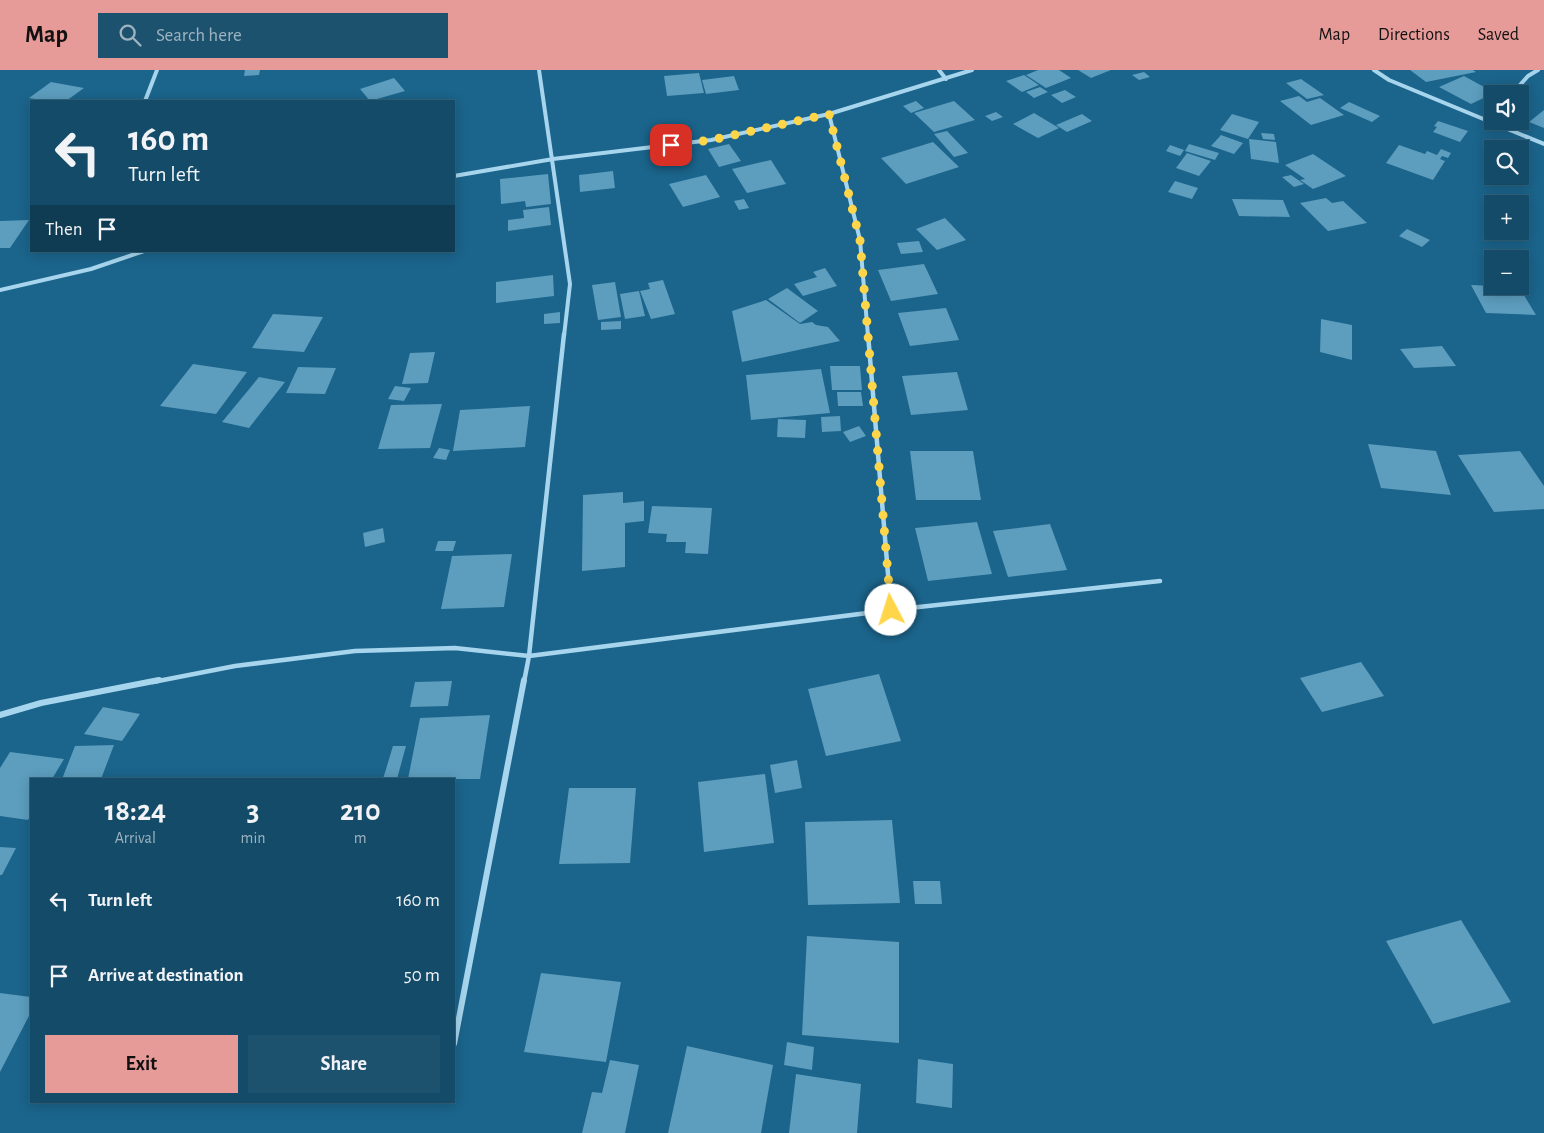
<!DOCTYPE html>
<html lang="en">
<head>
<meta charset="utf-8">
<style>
  body { margin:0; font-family:"Alegreya Sans",sans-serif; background:#1d526e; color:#f1f3f6; height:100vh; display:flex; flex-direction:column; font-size:19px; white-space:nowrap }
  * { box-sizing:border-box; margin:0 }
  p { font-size:16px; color:#9db3c0 }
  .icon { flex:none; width:28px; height:28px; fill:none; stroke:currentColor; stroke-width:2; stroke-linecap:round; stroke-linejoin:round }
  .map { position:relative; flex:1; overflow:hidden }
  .sheet { position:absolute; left:30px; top:708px; width:425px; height:325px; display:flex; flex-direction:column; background:#144b68; border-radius:0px; box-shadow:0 2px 12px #0003,0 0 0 1px #33637c }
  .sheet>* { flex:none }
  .top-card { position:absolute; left:30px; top:30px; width:425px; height:152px; border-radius:0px; box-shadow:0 2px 12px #0003,0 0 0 1px #33637c; background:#144b68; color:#f1f3f6; overflow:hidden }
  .tools { position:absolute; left:1484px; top:15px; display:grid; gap:10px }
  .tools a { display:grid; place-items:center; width:45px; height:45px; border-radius:0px; background:#144b68; box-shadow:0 2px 12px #0003,0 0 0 1px #33637c; font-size:25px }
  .pin { position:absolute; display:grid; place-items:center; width:42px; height:42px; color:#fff; margin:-21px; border-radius:10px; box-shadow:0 2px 8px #0006 }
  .me { position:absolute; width:55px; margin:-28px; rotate:355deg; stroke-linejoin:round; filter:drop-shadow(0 0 4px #0008) }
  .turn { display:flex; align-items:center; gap:18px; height:105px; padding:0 15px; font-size:22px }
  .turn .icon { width:65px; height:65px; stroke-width:2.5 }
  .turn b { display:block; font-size:35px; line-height:42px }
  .then { display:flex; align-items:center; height:48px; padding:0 15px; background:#0003; gap:10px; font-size:19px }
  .eta { display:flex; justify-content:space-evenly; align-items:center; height:85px; text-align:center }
  .eta b { font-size:30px; font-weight:700; line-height:35px }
  .cta { display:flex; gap:10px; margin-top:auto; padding:10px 15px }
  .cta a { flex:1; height:58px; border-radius:0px; background:#e69b98; color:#111; font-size:20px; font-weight:700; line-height:58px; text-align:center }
  .cta a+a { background:#1d526e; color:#f1f3f6 }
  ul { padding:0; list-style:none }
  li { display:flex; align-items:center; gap:15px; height:75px; padding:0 15px }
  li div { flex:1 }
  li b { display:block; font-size:19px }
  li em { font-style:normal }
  header { display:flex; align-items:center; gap:30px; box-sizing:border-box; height:70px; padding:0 25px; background:#e69b98; color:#111 }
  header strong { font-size:24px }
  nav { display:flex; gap:28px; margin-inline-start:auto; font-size:18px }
  .search { width:350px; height:45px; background:#1d526e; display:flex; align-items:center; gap:12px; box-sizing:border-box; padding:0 18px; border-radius:0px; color:#9db3c0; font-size:19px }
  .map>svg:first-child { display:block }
  .building { fill:#5d9dbe }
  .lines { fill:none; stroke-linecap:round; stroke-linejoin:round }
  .minor-far2 { stroke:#a6d5ed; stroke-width:4 }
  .minor-far1 { stroke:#a6d5ed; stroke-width:4.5 }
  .minor { stroke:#a6d5ed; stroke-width:6 }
  .route { stroke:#ffd54a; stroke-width:9; stroke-dasharray:0 16.2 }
</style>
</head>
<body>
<header>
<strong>Map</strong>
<div class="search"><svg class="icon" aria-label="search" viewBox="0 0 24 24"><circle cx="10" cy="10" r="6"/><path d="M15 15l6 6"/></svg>Search here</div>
<nav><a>Map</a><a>Directions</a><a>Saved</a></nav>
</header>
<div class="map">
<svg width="1544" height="1063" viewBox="0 0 1544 1063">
  <rect width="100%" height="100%" fill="#1b648b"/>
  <path class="building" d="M245 0H260L259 5 244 6Z
    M1038 0H1059L1071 8 1046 18 1026 5Z
    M1078 0H1111L1091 8Z
    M1410 0H1473L1476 2 1426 12Z
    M1144 2 1150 7 1139 10 1132 5Z
    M699 3 704 23 667 26 664 6Z
    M1024 5 1039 15 1022 22 1006 11Z
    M734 6 739 20 706 24 702 10Z
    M1464 6 1497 24H1492L1471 34 1439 17Z
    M394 8 405 21 370 31 360 19Z
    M1301 9 1324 25 1307 29 1286 13Z
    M51 12 84 18 66 31H48L29 28Z
    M1040 17 1048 22 1034 28 1026 22Z
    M1065 20 1076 27 1062 33 1051 25Z
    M1299 26 1307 32 1320 28 1344 45 1311 55 1280 31Z
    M916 31 924 38 911 43 903 36Z
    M954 31 975 50 934 62 914 43Z
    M1349 32 1380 46 1372 52 1340 38Z
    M1544 40V58L1529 52Z
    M996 42 1003 47 992 51 985 46Z
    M1034 43 1059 58 1038 68 1013 54Z
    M1082 44 1092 51 1067 62 1056 55Z
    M1232 44 1259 52 1248 69 1220 60Z
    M1438 51 1468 61 1460 72 1433 62 1437 57 1434 56Z
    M947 61 968 83 954 87 934 64Z
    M1261 63 1274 64 1275 70 1263 69Z
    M1221 65 1243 73 1234 84 1211 76Z
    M1249 69 1276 72 1279 93 1251 89Z
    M933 72 959 97 906 114 881 88Z
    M729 74 741 91 719 97 708 79Z
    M1189 74 1219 83 1215 90 1185 81Z
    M1170 75 1184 80 1180 86 1166 81Z
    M1399 75 1425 84 1427 81 1437 85 1441 79 1451 83 1448 88 1442 86 1440 89 1445 91 1433 110 1386 93Z
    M1187 83 1211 91 1199 106 1176 98Z
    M1313 84 1346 106 1313 119 1300 110 1305 109 1285 95Z
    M771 90 786 114 747 123 732 99Z
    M613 101 615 118 580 122 579 105Z
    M548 104 551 134 526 137 525 131 501 134 500 109Z
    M706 105 720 127 683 137 669 114Z
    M1291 105 1304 114 1294 117 1282 107Z
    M1175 111 1198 118 1192 129 1168 122Z
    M1326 128 1332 133 1343 131 1367 153 1328 161 1300 133Z
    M744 129 749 138 739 140 734 131Z
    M1232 129 1283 130 1290 147 1239 146Z
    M549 137 551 155 508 161V150L524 148 523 140Z
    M945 148 966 170 937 180 916 159Z
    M29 150 10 178H0V151Z
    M1407 159 1430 170 1422 177 1399 166Z
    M919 171 923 182 901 184 897 173Z
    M924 194 938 224 891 231 878 200Z
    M825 198 837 216 803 226 794 214 817 207 813 202Z
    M553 205 554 226 496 233V212Z
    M663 210 675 244 651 249 640 221 650 219 648 213Z
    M615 212 621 247 598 250 592 215Z
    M1471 215 1519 217 1536 245 1486 243Z
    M787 218 818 241 800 253 768 229Z
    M639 221 645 246 625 249 620 224Z
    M766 230 800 254 812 252 816 255 828 257 840 271 742 292 732 241Z
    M946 238 959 270 910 276 898 243Z
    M560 242V253L544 254V244Z
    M273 244 323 247 304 282 252 278Z
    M1321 249 1352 255V290L1320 282Z
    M621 251V259L601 260V252Z
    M1442 276 1456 296 1414 298 1400 279Z
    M435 282 428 313 402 314 410 283Z
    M193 294 247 302 216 344 160 336Z
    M830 296H860L862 320H832Z
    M298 297 336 298 325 324 286 323Z
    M821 299 830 343 751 350 746 305Z
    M957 302 968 340 911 345 902 306Z
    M259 307 285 312 249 358 222 352Z
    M395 316 411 318 404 331 388 329Z
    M837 322H861L863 336H838Z
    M442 334 430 378 378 379 391 335Z
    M530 336 525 377 453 381 460 340Z
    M840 346 841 361 822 362 821 347Z
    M778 349 806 350 805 368 777 367Z
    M859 356 866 366 850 372 843 362Z
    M1368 374 1436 381 1451 425 1381 418Z
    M439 378 450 380 446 390 433 388Z
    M910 381H973L981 430H916Z
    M1520 381 1544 416V439L1494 442 1458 385Z
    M623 422V433L644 431V451L625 453V497L582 501 583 425Z
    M652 436 712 438 708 484 685 483 686 472H666L667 464 648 463Z
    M977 452 992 504 928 511 915 458Z
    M1050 454 1067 500 1008 507 993 461Z
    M383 458 385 472 365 477 363 463Z
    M438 471H456L453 481H435Z
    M512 484 504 537 441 539 452 486Z
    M1361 592 1384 626 1322 642 1300 608Z
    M879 604 901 671 826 686 808 619Z
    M452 611 448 636 410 637 415 612Z
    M103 637 140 644 122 671 84 664Z
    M490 645 480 709H408L420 648Z
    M114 675 101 709H62L75 676Z
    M393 676H406L397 709H383Z
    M10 682 64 689 52 709H31V744L28 750 0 746V698Z
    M797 690 802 718 775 723 770 695Z
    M765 704 774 773 704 782 698 712Z
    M569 718H636L630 793 559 794Z
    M892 750 900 833 808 835 805 752Z
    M0 777 16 778 2 805H0Z
    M913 811H940L942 834H915Z
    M1461 850 1511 932 1433 954 1386 871Z
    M807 866 899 872V973L802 965Z
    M541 903 621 912 606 992 524 982Z
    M0 923 31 927V942L0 1002Z
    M787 972 814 977 812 1000 784 995Z
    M687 976 773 995 761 1063H668Z
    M918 989 953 994 952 1038 916 1033Z
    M610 990 639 995 625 1063H582L592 1022 602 1023Z
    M796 1004 861 1014 857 1063H789Z"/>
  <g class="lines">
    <path class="minor-far2" d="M539 0 570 214 564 266
      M939 0 946 9
      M1374 0 1389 10 1544 74
      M1512 24 1528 6 1538 0
      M145 31 157 0
      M829 44 860 170 868 266
      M1487 51 1492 45
      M454 106 553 89 711 70 829 44 972 0
      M0 220 91 199 144 181"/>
    <path class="minor-far1" d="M868 264 891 540
      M153 612 235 596 355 581 455 578 529 586 891 540 1160 511
      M524 612 529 586 564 264"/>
    <path class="minor" d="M0 645 41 633 159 610
      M454 974 524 610"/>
  </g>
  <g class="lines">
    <path class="route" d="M671 75 711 70 829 44 860 170 891 540"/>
  </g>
</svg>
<div class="tools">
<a><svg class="icon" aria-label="sound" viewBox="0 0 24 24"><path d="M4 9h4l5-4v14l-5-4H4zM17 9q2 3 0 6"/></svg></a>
<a><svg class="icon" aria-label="search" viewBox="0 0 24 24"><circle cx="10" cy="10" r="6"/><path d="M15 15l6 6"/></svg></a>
<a>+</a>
<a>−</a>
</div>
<div class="pin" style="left:671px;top:75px;background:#d93025"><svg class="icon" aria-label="arrive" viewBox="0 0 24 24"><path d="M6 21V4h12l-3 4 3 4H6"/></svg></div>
<svg class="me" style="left:891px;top:540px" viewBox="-20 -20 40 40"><circle r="19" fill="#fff"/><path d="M0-13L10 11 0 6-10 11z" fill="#ffd54a"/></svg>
<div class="top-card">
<div class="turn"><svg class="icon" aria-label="left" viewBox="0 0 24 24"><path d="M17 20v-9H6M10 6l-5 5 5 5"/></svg><div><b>160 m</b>Turn left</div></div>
<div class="then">Then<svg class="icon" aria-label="arrive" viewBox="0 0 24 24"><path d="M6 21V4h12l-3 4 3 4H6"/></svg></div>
</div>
<section class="sheet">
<div class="eta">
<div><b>18:24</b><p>Arrival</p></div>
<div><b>3</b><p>min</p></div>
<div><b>210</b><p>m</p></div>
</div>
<ul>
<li><svg class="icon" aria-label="left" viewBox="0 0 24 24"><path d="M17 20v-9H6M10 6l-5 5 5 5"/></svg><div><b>Turn left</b></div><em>160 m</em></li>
<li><svg class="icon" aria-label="arrive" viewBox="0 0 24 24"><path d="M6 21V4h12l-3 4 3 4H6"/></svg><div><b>Arrive at destination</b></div><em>50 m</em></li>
</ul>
<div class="cta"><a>Exit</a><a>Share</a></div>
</section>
</div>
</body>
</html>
